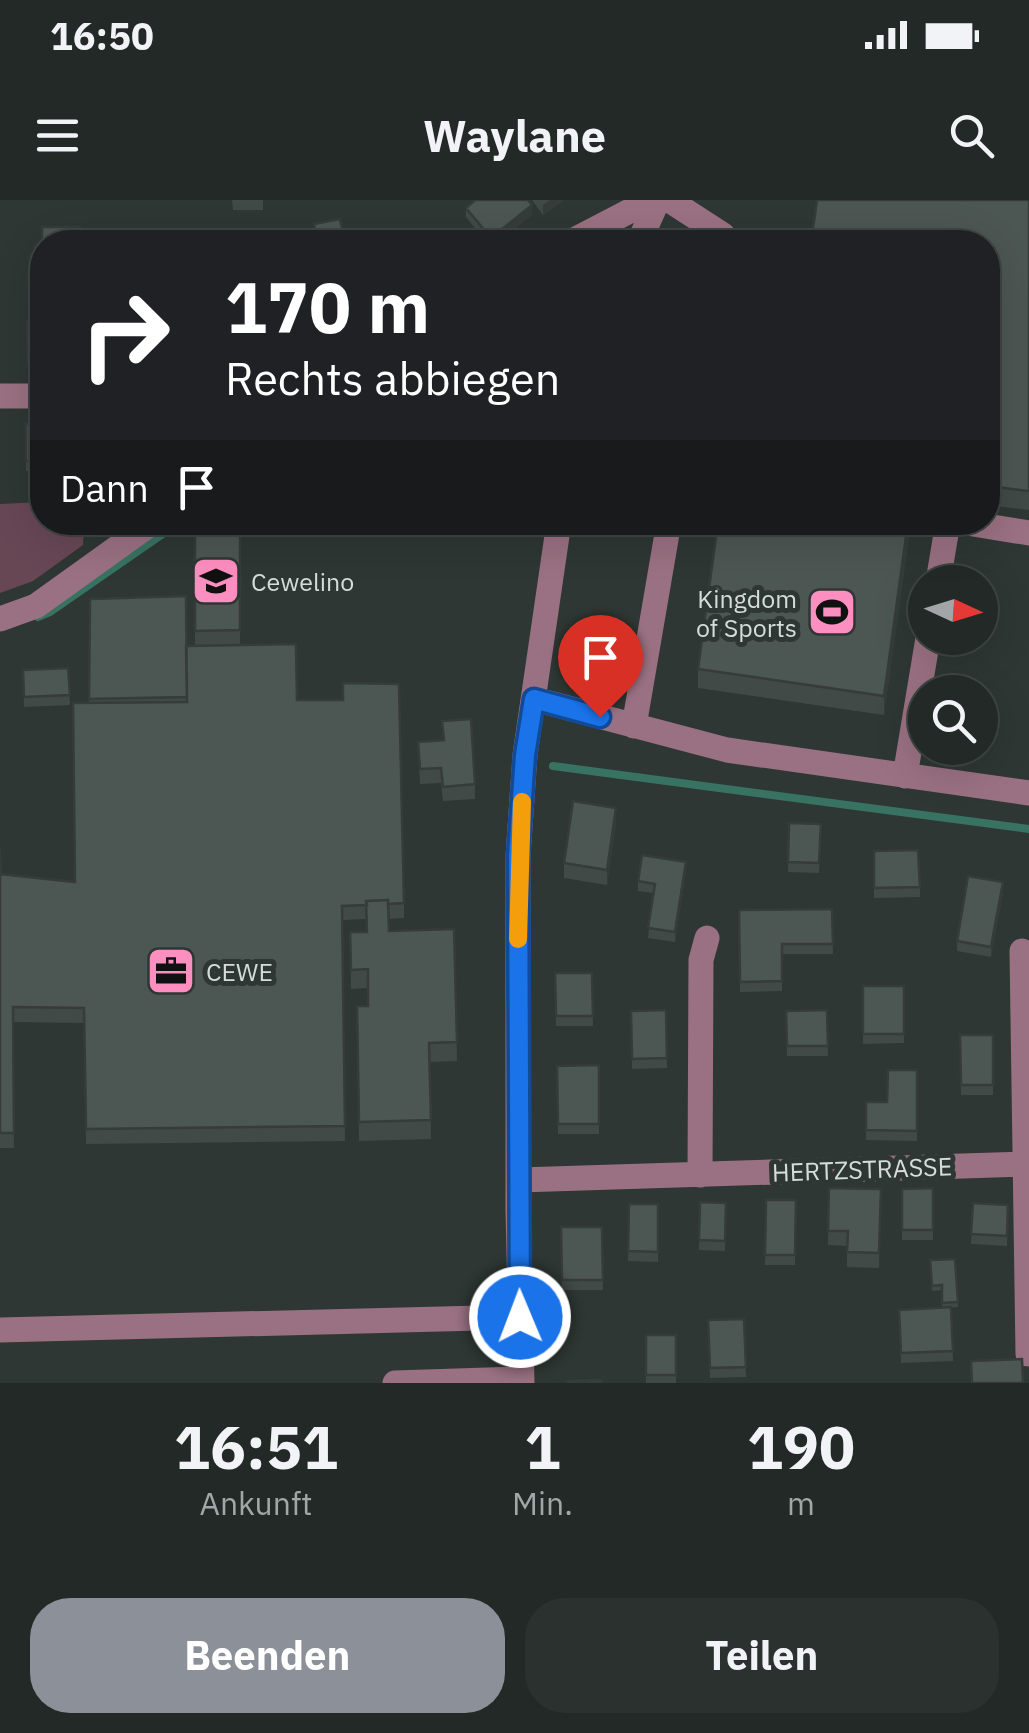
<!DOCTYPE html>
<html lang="de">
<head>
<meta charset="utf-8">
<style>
  body { margin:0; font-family:"IBM Plex Sans",sans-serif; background:#2a312e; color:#f1f3f6; height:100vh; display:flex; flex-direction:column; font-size:38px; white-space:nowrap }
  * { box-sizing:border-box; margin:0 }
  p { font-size:32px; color:#a2a6a7 }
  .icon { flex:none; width:55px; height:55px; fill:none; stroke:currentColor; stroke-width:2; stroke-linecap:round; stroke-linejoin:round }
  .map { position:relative; height:1183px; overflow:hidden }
  .details { display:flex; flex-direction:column; background:#222926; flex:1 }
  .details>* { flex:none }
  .guide { position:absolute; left:30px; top:30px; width:970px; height:305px; border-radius:40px; box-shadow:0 10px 40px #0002,0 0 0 2px #3f4543; background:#202124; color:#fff; overflow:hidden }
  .needle { width:65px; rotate:94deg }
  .buttons { position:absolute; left:908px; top:365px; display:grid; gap:20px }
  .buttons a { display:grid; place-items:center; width:90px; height:90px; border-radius:50%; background:#222926; box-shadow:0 10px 40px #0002,0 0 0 2px #3f4543; font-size:50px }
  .pin { position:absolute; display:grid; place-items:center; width:85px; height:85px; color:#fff; margin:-102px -42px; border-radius:50% 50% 50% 0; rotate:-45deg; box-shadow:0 0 10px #0007 }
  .pin .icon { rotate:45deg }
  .me { position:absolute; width:110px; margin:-55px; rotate:359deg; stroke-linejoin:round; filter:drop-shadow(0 0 8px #0008) }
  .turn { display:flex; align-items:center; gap:35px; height:210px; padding:0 30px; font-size:45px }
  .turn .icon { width:130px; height:130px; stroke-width:2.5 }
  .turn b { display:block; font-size:70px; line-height:85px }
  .then { display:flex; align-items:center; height:95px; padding:0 30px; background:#0003; gap:20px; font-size:38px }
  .eta { display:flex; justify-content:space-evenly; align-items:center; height:170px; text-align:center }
  .eta b { font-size:60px; font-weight:700; line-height:70px }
  .action { display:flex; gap:20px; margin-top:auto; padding:20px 30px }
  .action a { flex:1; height:115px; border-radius:40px; background:#8c9099; color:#fff; font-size:40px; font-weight:700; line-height:115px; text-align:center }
  .action a+a { background:#2a312e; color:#f1f3f6 }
  .status { display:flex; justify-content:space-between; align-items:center; height:70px; padding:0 50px; background:#222926; direction:ltr }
  .status svg { height:28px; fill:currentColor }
  header { display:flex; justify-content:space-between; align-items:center; height:130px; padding:0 30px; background:#222926; font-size:45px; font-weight:700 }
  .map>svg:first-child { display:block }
  .green { fill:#684755 }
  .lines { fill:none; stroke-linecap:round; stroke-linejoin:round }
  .stream { stroke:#387361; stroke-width:8 }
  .minor { stroke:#9a7182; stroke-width:25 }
  .wall { fill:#414a47 }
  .shaded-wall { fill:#353c39 }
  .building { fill:#4c5652; stroke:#353c39; stroke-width:2.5 }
  .route-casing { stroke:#114b97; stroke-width:25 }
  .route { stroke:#1a73e8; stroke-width:18 }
  .slow { stroke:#f59e0b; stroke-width:18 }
  .labels { text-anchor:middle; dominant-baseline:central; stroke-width:10; stroke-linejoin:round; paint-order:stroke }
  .poi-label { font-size:25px; fill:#d7dcda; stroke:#2e3733; text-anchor:start }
  .street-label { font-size:25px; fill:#d7dcda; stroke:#2e3733 }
</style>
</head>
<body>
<div class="status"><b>16:50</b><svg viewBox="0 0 49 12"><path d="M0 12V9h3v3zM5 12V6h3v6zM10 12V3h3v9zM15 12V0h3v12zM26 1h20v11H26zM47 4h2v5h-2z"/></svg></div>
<header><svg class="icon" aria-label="menu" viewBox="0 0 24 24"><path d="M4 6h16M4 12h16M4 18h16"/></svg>Waylane<svg class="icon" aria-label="search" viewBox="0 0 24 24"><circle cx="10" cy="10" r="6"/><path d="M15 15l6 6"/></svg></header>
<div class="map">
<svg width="1029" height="1183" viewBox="0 0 1029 1183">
  <rect width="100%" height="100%" fill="#2e3733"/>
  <path class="green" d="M42 302V322L84 323 83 345 33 381 0 393V304Z"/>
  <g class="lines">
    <path class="stream" d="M38 417 50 412 180 322
      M553 566 1029 629"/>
    <path class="minor" d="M669 0 723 35 721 42
      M570 42 651 0
      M639 42 658 0
      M0 196H42
      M961 322 1029 333
      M938 382 948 322
      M0 419 36 406 153 322
      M534 499 727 550 1029 593
      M634 526 669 322
      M905 576 928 438
      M1022 751 1028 1154
      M700 975 701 760 707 738
      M519 980 1029 964
      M0 1130 521 1117
      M395 1183 522 1179
      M522 1183 518 1010V656L525 555 559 322"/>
  </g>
  <path class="wall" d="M232 0H263V10H233Z
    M532 0H564L543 15Z
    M1029 0V310L988 305V42Z
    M466 8 532 15 498 42H486L466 17Z
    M42 120V171L28 172 27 121Z
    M26 224H42V271H26Z
    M718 322H911L884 515 698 488V469Z
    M195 331H240V445L297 500 404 703V718L388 719 389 731 454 729 457 861 430 862 431 939 359 941 357 806H368V788L351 789 350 732H367L366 719 343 720 345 941 86 944 84 823 13 822 14 948H0V648L1 674 75 682 89 503 90 399 186 446 195 445Z
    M68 468 70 505 24 507 23 470Z
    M442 521 475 584V599L443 601 441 583 420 584 418 542 443 541Z
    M616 623 607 685 564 678V663Z
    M789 623 821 624 819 673 788 672Z
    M874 651 920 687V697L874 698Z
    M686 672 675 742 648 738 653 693 638 691V681Z
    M1003 692 991 757 957 751V741Z
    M832 709 833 754H782V791L740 792 739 710Z
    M555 773H592L593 826H556Z
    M863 786H904V843L863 844Z
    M666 810 667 868 632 869 631 811Z
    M827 810 828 856H787L786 811Z
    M960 835H993V895H961Z
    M599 865V934H558L557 866Z
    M917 870V941L866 940V902H887Z
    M829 988 881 989 879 1068 847 1067V1046L828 1045Z
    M933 988V1040H902V989Z
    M766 1000H796L795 1065H765Z
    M700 1002 726 1003 725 1051 699 1050Z
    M973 1003 1008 1005 1007 1046 971 1044Z
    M629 1004H658V1062L628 1061Z
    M561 1027H602L603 1090H562Z
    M955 1059 958 1107 942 1108V1090L932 1091 930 1060Z
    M951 1107 953 1161 901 1163 899 1110Z
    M744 1119 746 1177 710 1178 708 1120Z
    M646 1135H676V1183H646Z"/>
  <path class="shaded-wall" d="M550 0H564L543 15V5Z
    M532 5V15L498 42H491V38Z
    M908 322H911L884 515V496Z
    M616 608V623L607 685V670Z
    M686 662V672L675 742V732Z
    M1003 682V692L991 757V747Z"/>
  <path class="building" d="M475 0H528L532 5 491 38 466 8Z
    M817 0H1029V291L988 286V42H811Z
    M340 19 345 42H317L314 24Z
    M42 27H80V42H42V64Z
    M42 120V161L28 162 27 121Z
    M26 224H42V261H26Z
    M718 322H908L884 496 698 469Z
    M195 331H240V430L195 431Z
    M186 396 187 497 89 499 90 399Z
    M296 444 297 500H343V483L399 484 404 703 388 704V700L366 701 367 705 342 706 345 926 86 929 84 808 13 807 14 933H0V648L1 674 75 682 73 503 187 502 186 446Z
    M68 468 70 495 24 497 23 470Z
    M471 519 475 584 443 587 441 568 420 569 418 542 444 540 442 521Z
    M573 601 616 608 607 670 564 663Z
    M789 623 821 624 819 663 788 662Z
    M918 650 920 687 874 688V651Z
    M642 655 686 662 675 732 648 728 655 684 638 681Z
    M968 676 1003 682 991 747 957 741Z
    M388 700 389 731 454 729 457 842 429 843 431 920 359 922 357 806H368V769L351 770 350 732H367L366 701Z
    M832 709 833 744H782V781L740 782 739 710Z
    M555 773H592L593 816H556Z
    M863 786H904V834H863Z
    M666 810 667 858 632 859 631 811Z
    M827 810 828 846H787L786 811Z
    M960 835H993V885H961Z
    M599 865V924H558L557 866Z
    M888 870H917V931L866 930V902H887Z
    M829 988 881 989 879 1053 847 1052 848 1031H828Z
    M933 988V1030H902V989Z
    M766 1000H796L795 1055H765Z
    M700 1002 726 1003 725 1041 699 1040Z
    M973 1003 1008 1005 1007 1036 971 1034Z
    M629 1004H658V1052L628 1051Z
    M561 1027H602L603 1080H562Z
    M955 1059 958 1102 942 1103V1085L932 1086 930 1060Z
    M951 1107 953 1151 901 1153 899 1110Z
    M744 1119 746 1167 710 1168 708 1120Z
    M646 1135H676V1175H646Z
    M1022 1159 1023 1183H972L971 1161Z
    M601 1180V1183H568V1181Z"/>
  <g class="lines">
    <g class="route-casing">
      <path id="route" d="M520 1117 518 656 525 555 534 499 600 517"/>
    </g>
    <use href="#route" class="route"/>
    <path class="slow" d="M518 739 522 602"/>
  </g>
  <defs>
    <g id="school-square" transform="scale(2.5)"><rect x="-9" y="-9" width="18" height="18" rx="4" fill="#fd8ec0" stroke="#2e3733"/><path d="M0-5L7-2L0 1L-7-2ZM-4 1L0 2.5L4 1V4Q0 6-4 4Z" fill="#111"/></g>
    <g id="stadium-square" transform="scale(2.5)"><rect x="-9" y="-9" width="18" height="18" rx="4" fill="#fd8ec0" stroke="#2e3733"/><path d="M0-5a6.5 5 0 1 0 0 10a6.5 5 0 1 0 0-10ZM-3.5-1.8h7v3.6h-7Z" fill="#111"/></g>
    <g id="office-square" transform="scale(2.5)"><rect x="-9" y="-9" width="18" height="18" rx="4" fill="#fd8ec0" stroke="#2e3733"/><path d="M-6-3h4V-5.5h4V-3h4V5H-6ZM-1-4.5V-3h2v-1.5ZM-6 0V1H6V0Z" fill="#111"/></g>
  </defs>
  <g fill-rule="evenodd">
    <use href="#school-square" x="216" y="381"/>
    <use href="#stadium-square" x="832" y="412"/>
    <use href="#office-square" x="171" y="771"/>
  </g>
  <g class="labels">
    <g class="poi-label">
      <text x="251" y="381">Cewelino</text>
      <text x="797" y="398" text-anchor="end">Kingdom<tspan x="797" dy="29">of Sports</tspan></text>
      <text x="206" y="771">CEWE</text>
    </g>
    <g class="street-label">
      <text transform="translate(862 969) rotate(-2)">HERTZSTRASSE</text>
    </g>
  </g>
</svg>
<div class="buttons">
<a><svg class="needle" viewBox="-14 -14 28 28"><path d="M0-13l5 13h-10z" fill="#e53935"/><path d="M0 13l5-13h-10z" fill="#a2a6a7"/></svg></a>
<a><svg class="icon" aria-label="search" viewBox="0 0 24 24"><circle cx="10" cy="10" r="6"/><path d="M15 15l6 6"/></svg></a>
</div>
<div class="pin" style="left:600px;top:517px;background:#d93025"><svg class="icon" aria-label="arrive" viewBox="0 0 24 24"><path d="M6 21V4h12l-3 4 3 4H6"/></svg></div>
<svg class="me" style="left:520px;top:1117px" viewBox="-20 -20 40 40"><circle r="17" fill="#1a73e8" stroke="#fff" stroke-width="3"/><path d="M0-11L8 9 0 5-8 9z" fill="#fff"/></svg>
<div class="guide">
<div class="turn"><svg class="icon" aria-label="right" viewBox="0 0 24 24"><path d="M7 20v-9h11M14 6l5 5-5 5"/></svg><div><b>170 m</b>Rechts abbiegen</div></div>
<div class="then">Dann<svg class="icon" aria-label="arrive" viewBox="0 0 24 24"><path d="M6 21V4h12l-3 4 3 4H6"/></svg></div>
</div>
</div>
<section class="details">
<div class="eta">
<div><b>16:51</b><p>Ankunft</p></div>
<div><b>1</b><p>Min.</p></div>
<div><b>190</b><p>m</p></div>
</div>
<div class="action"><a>Beenden</a><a>Teilen</a></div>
</section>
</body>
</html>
